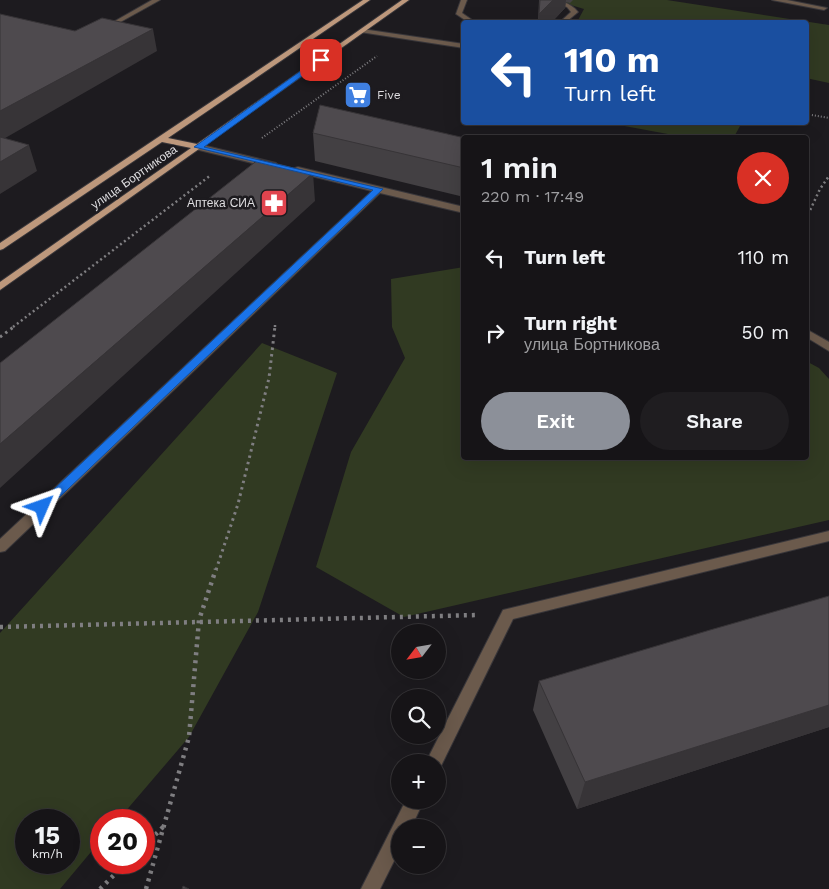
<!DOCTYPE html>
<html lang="en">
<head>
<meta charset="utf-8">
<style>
  body { margin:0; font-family:"Work Sans",sans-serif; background:#1f1d20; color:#f1f3f6; height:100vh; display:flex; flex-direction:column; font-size:19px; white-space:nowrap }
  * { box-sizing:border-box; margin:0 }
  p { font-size:16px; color:#9e9ea1 }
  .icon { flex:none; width:28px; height:28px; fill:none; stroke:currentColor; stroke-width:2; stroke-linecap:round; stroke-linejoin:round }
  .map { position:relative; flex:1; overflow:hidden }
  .sheet { position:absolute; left:461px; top:135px; width:348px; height:325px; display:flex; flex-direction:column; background:#161417; border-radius:5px; box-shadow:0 5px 20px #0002,0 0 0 1px #353336 }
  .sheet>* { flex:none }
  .banner { position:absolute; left:461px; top:20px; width:348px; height:105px; border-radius:5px; box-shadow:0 5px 20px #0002,0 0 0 1px #353336; background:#1a4fa0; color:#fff; overflow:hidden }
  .needle { width:32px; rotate:239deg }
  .buttons { position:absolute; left:391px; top:624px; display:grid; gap:10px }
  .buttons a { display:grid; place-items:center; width:55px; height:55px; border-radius:50%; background:#161417; box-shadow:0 5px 20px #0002,0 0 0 1px #353336; font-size:25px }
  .speed { position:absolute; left:15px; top:809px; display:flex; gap:10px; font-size:25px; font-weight:700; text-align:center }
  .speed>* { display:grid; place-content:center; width:65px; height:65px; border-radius:50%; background:#161417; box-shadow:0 5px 20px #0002,0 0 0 1px #353336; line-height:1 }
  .speed small { font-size:12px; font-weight:400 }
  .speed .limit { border:8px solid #d22; background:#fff; color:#111 }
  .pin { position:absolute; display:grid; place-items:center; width:42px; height:42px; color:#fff; margin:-21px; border-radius:10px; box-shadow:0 2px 8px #0006 }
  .me { position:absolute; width:55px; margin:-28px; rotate:47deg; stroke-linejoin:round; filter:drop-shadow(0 0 4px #0008) }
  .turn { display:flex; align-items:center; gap:18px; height:105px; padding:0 20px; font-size:22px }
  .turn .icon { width:65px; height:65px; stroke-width:2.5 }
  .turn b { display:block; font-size:35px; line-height:42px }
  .round { display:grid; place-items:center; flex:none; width:52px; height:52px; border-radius:26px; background:#1f1d20 }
  .summary { display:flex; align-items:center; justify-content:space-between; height:85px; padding:0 20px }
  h1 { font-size:30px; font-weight:600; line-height:38px }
  .primary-button { display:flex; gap:10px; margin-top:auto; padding:10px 20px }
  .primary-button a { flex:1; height:58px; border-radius:30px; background:#8c9099; color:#fff; font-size:20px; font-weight:600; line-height:58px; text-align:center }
  .primary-button a+a { background:#1f1d20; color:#f1f3f6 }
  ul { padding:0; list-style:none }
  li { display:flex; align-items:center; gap:15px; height:75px; padding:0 20px }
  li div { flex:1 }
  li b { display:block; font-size:19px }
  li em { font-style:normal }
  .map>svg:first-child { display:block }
  .green { fill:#313a22; fill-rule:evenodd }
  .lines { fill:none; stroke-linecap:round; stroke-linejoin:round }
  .minor-casing { stroke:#38363a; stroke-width:2 }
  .major-casing { stroke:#38363a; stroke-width:2 }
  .path-far3 { stroke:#7f7e81; stroke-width:2; stroke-dasharray:1 2; stroke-linecap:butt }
  .path-far2 { stroke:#7f7e81; stroke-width:2.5; stroke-dasharray:2 3; stroke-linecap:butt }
  .path-far1 { stroke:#7f7e81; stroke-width:3; stroke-dasharray:2.5 4; stroke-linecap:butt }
  .path { stroke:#7f7e81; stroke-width:4.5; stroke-dasharray:3 5; stroke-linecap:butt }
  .minor { fill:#6b5a4c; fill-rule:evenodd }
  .major { fill:#bd987c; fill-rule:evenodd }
  .wall { fill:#434043 }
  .shaded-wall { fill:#373437 }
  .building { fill:#4e4a4e; stroke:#373437 }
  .route { fill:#1a73e8; stroke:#114b97 }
  .labels { text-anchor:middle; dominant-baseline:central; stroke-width:5; stroke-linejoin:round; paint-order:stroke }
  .far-poi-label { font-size:12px; fill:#dfdee1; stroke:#1d1b1f; text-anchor:start }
  .far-street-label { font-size:12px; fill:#dfdee1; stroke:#1d1b1f }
</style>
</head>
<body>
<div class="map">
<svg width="829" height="889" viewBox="0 0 829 889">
  <rect width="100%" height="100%" fill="#1d1b1f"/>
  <path class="green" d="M554 0H667L829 25V83L806 78V22H577L584 9Z
    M621 122H726L740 126 734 137H684L619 125Z
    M464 267V458H806V361L819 368 829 379V520L404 617 316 567 351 452 405 358 392 327 391 279Z
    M262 343 337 373 258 612 189 737 118 820H101V840L60 889H0V633ZM26 820H69V862H26Z"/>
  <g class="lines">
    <g class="minor-casing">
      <path id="minor" d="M152 0H160L106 30 101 29Z
        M461 0H467L462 13 475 22H468L456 14Z
        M546 0C559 0 570 2 578 12L566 22H560L571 12 567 7Z
        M772 0H787L827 8 824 10Z
        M362 29 464 44V48L360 32 359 31Z
        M198 144 276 163 277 165 273 168 195 149V145Z
        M298 167 464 207V213L380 193 5 551 0 552V539L372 191 295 172V168Z
        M806 329 829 342V351L806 337Z
        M829 531V541L513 619 440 768 438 769V762H426L503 610Z
        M406 800H424L411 828H400V849L380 889H361Z"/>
    </g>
    <g class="major-casing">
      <path id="major" d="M363 0H370L168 138 197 144 402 0H409L0 290V282L191 148 162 142 3 249 0 250V243Z"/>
    </g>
    <path class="path-far3" d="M806 114 829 118
      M262 138 377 56"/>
    <path class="path-far2" d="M806 219 820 189 829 176
      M13 327 211 175
      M275 327V324"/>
    <path class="path-far1" d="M0 337 15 326
      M216 570 238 504 269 378 275 326"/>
    <path class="path" d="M0 627 478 615
      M144 846 163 827
      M100 889 127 862
      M146 889 189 737 199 620 216 569"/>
    <use href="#minor" class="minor"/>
    <use href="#major" class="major"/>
  </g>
  <path class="wall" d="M539 0H573L570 3 566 2 565 8 552 22H538Z
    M313 133 464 138V197L315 161Z
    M829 596V727L577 809 533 710 539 681Z"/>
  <path class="shaded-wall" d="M553 0H566L565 8 552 22H538L539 14Z
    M153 29 157 51 0 141V111Z
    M29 145 37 171 0 194V162Z
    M313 173 315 201 0 488V444Z
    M829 705V727L577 809 585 782Z"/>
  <path class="building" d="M540 0H553L539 14Z
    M0 14 75 31 102 18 153 29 0 111Z
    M320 105 465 138H464V168L313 133Z
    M0 137 29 145 0 162Z
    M259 159 313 173 0 444V363Z
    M829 596V705L585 782 539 681 710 630Z
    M183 886 189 889H182Z"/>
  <path class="route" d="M319 58 324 60 204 147 383 189 46 510H38L36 507 38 504 373 190 194 147Z"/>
  <defs>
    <g id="supermarket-square" transform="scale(1.4375)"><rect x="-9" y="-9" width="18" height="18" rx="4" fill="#3f7fe0" stroke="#1d1b1f"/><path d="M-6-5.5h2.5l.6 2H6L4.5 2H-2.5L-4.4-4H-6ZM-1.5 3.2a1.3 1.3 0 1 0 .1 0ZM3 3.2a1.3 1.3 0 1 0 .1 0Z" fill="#fff"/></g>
    <g id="pharmacy-square" transform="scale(1.4375)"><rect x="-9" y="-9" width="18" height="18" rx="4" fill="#e0444e" stroke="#1d1b1f"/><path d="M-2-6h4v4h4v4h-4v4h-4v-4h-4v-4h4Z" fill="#fff"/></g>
  </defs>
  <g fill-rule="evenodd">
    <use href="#supermarket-square" x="358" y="95"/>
    <use href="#pharmacy-square" x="274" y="203"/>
  </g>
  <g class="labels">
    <g class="far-poi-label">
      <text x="377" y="95">Five</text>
      <text x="255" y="203" text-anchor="end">Аптека СИА</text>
    </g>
    <g class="far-street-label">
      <text transform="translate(134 177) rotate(-35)">улица Бортникова</text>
    </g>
  </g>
</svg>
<div class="buttons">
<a><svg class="needle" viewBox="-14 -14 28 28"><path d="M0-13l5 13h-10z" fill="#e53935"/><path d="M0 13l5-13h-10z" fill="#9e9ea1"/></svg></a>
<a><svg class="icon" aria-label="search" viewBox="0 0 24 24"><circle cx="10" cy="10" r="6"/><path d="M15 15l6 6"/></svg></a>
<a>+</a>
<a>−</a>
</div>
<div class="speed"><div>15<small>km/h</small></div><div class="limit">20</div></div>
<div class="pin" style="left:321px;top:60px;background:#d93025"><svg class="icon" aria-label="arrive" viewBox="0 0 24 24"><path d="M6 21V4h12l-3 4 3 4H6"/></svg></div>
<svg class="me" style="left:42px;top:507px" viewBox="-20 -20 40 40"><path d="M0-17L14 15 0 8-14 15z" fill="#1a73e8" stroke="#fff" stroke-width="4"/></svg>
<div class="banner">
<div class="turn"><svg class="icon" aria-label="left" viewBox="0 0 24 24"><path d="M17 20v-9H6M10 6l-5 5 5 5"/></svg><div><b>110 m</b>Turn left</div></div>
</div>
<section class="sheet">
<div class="summary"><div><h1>1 min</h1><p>220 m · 17:49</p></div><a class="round" style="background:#d93025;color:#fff"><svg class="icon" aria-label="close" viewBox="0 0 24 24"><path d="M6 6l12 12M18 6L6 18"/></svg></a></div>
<ul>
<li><svg class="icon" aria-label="left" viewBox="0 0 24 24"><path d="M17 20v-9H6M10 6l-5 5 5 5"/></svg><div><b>Turn left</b></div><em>110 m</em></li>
<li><svg class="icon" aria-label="right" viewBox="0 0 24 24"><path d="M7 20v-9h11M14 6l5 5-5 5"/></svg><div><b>Turn right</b><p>улица Бортникова</p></div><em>50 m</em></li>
</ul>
<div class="primary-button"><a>Exit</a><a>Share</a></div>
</section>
</div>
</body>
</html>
